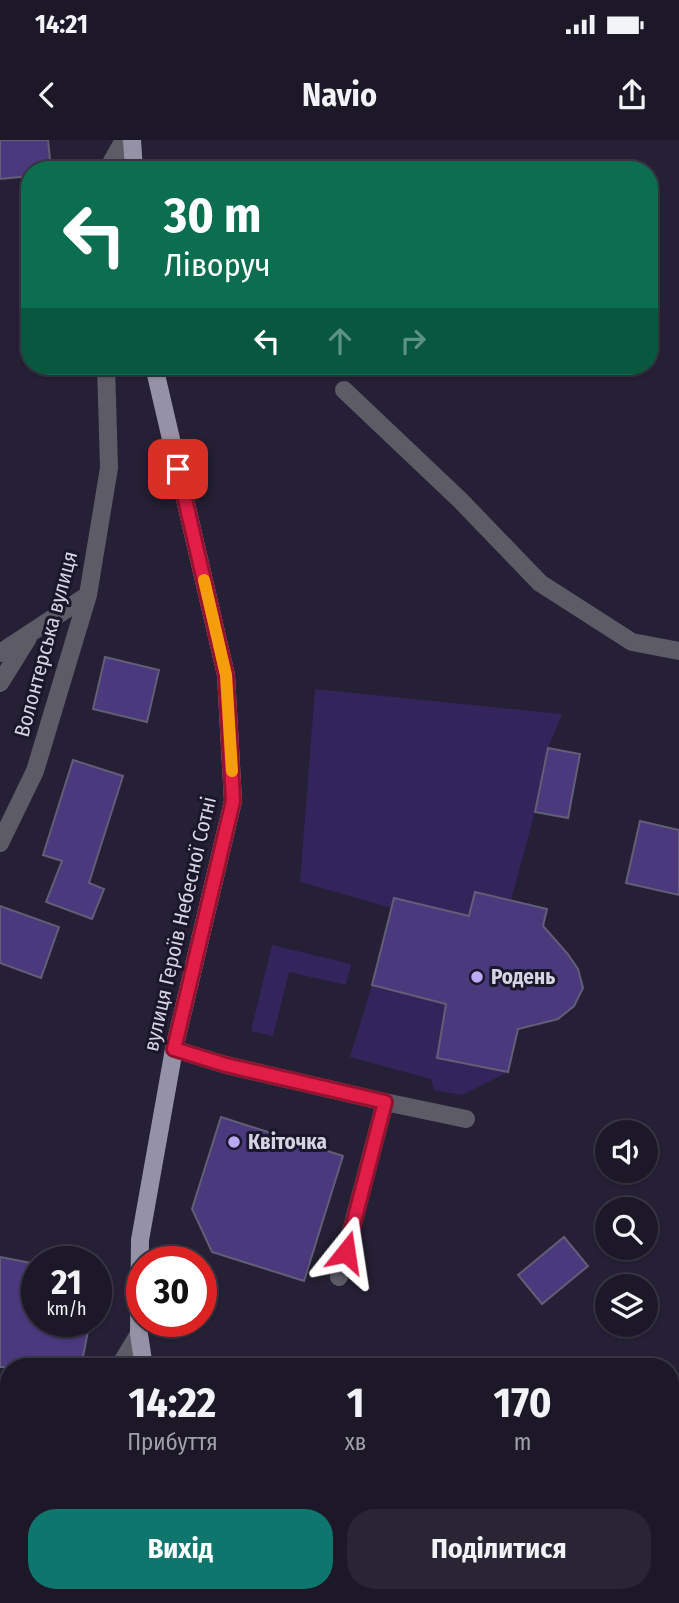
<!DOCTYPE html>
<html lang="uk">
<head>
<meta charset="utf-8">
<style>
  body { margin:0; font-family:"Fira Sans Condensed",sans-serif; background:#292534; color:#f1f3f6; height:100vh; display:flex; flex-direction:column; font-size:26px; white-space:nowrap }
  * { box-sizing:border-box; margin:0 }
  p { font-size:23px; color:#a0a0a8 }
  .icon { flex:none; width:38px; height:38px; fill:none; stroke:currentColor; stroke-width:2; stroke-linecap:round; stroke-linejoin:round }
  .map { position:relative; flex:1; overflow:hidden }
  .drawer { position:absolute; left:0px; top:1218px; width:679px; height:245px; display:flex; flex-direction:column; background:#1c1828; border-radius:28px 28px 0 0; box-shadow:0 2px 5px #0004,0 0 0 2px #3a3745 }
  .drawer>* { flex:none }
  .hud { position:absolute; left:21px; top:21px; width:637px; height:214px; border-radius:28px; box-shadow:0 2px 5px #0004,0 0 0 2px #3a3745; background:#0b6e4f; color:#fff; overflow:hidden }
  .tools { position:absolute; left:595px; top:980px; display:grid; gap:14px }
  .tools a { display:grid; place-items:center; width:63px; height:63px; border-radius:50%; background:#1c1828; box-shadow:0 2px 5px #0004,0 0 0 2px #3a3745; font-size:35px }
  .speed { position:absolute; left:21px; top:1106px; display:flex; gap:14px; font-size:35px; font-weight:700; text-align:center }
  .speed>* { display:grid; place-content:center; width:91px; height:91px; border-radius:50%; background:#1c1828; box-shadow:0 2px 5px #0004,0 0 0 2px #3a3745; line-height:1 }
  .speed small { font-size:18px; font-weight:400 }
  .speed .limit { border:10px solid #d22; background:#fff; color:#111 }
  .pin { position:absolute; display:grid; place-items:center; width:60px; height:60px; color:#fff; margin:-30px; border-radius:14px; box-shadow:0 4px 10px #0006 }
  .me { position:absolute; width:77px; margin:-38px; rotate:15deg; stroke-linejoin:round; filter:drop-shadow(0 0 5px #0008) }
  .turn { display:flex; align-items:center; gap:24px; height:147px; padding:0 28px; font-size:32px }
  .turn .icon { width:91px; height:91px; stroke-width:2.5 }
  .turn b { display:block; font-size:49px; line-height:60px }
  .lanes { display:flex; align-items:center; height:66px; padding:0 28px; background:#0003; justify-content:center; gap:35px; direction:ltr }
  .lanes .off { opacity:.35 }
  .eta { display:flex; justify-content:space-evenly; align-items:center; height:119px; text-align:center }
  .eta b { font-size:42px; font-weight:700; line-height:49px }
  .button { display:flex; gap:14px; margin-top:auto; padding:14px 28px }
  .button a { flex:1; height:80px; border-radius:28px; background:#0f766e; color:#fff; font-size:28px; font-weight:700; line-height:80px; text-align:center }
  .button a+a { background:#292534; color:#f1f3f6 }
  .status { display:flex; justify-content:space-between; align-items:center; height:49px; padding:0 35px; background:#1c1828; direction:ltr }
  .status svg { height:19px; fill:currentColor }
  header { display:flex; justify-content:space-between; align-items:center; height:91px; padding:0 28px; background:#1c1828; font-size:32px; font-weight:700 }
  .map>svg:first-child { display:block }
  .green { fill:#34245c }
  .building { fill:#4b397e; stroke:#625e76; stroke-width:2 }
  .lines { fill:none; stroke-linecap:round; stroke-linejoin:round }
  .service { stroke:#5d5b66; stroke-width:18 }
  .minor { stroke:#5d5b66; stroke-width:18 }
  .primary { stroke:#9592a8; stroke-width:18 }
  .route-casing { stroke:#92132f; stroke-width:18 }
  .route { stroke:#e11d48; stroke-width:12 }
  .slow { stroke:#f59e0b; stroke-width:12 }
  .poi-dot { fill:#baaaf6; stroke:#1b172b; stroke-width:2.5 }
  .labels { text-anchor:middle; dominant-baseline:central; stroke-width:6; stroke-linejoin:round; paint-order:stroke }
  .street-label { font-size:21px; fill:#d6d3e2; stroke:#1b172b }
  .poi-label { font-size:21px; font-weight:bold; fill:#d6d3e2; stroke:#1b172b; text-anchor:start }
</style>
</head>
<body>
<div class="status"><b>14:21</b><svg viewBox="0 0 49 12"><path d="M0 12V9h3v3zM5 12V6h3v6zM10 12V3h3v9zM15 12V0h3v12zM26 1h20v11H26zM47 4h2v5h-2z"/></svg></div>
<header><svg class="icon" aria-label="back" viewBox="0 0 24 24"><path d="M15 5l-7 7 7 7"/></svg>Navio<svg class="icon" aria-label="share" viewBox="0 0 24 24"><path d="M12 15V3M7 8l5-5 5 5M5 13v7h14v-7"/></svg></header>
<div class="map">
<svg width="679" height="1463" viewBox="0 0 679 1463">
  <rect width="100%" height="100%" fill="#252035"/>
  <path class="green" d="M315 549 562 574 548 608 535 672 511 760 475 752 469 776 394 758 391 768 300 742Z
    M272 805 351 824 346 845 289 832 273 896 251 891Z
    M372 845 446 864 437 918 508 932 462 955 434 950 431 939 350 917Z
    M50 1454H133L137 1463H47Z"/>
  <path class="building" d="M0 0H48L51 30H30V36L0 39Z
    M105 517 159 530 147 582 93 569Z
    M548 608 580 614 568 678 535 672Z
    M73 620 123 636 89 743 104 749 92 779 46 762 62 721 43 715Z
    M640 681 679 690V755L626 743Z
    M475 752 547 769 543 786 567 813 578 829 583 848 574 866 558 879 518 889 508 932 437 918 446 864 372 845 394 758 469 776Z
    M0 766 59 787 41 838 0 823Z
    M221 977 343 1016 304 1141 212 1112 192 1069Z
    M564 1097 588 1126 542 1164 518 1135Z
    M0 1117 37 1124V1181H90L81 1227H0Z"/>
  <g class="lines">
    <path class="service" d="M670 1378 679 1381"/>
    <path class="minor" d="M107 30 124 0
      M344 250 460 360 540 443 632 502 679 511
      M0 513 88 455
      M0 543 28 498
      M0 703 35 631 88 455 109 328 106 226
      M174 909 226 925 385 962 339 1137
      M385 962 466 979
      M119 1227 139 1194
      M24 1463 27 1454"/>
    <path class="primary" d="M132 0 134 30
      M144 1227 139 1194 140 1100 174 909 233 661 226 535 154 226
      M202 1454 205 1463"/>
  </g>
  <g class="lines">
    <g class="route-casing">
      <path id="route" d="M178 329 226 535 233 661 174 909 226 925 385 962 346 1112"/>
    </g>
    <use href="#route" class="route"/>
    <path class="slow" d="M204 440 226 535 232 631"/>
  </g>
  <g class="poi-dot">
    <circle cx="477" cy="837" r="7"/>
    <circle cx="234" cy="1002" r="7"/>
  </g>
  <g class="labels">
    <g class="street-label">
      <text transform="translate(46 504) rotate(-75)">Волонтерська вулиця</text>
      <text transform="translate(180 784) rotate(-77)">вулиця Героїв Небесної Сотні</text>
    </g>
    <g class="poi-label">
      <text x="491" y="837">Родень</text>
      <text x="248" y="1002">Квіточка</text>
    </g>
  </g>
</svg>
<div class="tools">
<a><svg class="icon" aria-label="sound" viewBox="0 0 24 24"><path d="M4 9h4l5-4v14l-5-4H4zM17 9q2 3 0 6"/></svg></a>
<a><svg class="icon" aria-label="search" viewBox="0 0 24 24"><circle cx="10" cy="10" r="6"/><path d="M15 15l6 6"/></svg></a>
<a><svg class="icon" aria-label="layers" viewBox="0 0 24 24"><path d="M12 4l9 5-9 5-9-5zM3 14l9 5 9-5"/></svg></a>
</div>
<div class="speed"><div>21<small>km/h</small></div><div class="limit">30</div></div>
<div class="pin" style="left:178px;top:329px;background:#d93025"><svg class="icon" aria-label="arrive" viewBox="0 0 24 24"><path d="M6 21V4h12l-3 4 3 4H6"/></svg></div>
<svg class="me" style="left:346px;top:1112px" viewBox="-20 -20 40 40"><path d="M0-17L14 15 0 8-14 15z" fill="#e11d48" stroke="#fff" stroke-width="4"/></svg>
<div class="hud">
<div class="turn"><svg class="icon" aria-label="left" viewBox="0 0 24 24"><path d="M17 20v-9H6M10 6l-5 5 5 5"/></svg><div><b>30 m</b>Ліворуч</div></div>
<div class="lanes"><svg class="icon" aria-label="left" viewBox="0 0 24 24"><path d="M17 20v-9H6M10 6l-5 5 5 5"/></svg><svg class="icon off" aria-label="ahead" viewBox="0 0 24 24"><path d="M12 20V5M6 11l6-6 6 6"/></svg><svg class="icon off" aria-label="right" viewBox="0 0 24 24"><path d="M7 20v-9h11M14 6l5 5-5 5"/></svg></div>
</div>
<section class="drawer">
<div class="eta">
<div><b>14:22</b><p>Прибуття</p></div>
<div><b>1</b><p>хв</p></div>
<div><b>170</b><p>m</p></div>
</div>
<div class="button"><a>Вихід</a><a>Поділитися</a></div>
</section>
</div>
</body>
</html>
